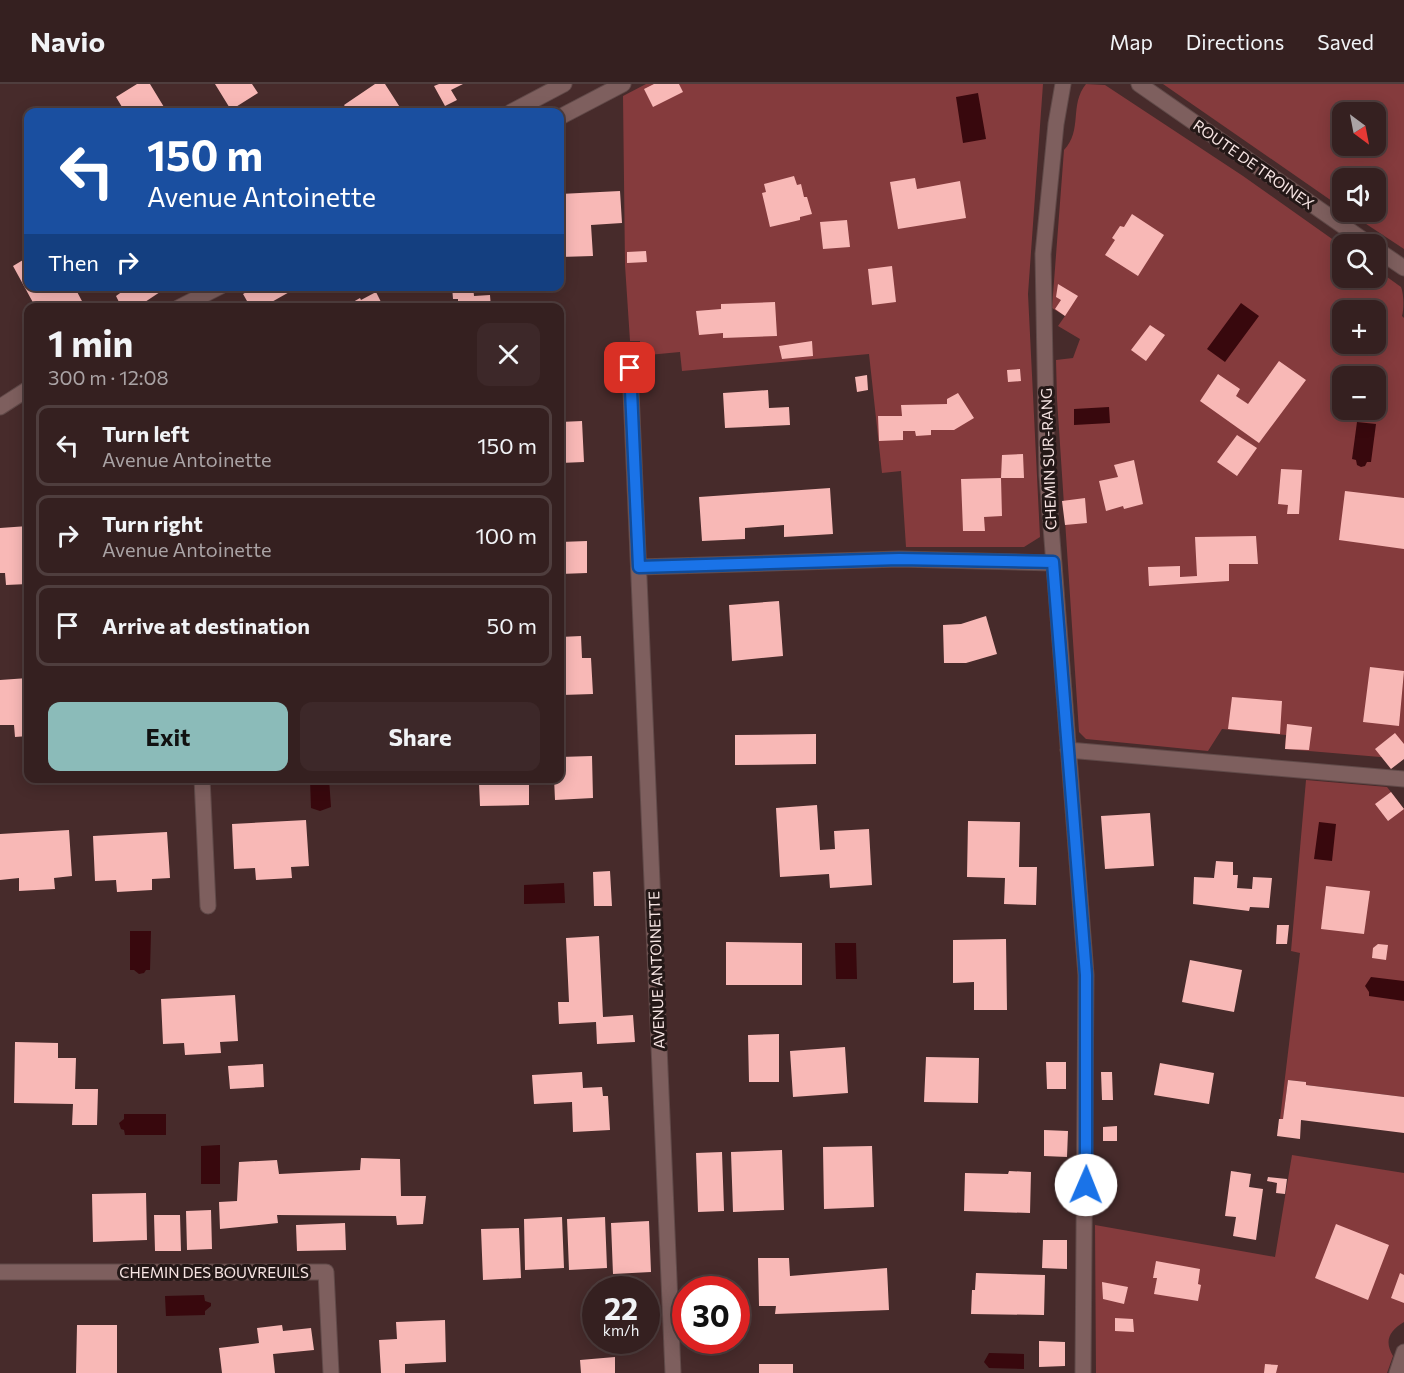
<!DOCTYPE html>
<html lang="en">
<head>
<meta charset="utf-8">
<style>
  body { margin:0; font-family:Commissioner,sans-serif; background:#3d2829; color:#f1f3f6; height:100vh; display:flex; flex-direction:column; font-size:22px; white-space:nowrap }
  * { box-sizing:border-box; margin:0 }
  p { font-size:20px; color:#aaa3a5 }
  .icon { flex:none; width:33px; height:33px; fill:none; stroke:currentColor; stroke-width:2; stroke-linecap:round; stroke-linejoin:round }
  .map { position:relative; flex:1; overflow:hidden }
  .side { position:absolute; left:24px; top:219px; width:540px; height:480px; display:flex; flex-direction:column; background:#352020; border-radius:12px; box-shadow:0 3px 15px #0003,0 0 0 2px #4f3e3e }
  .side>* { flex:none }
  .hud { position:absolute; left:24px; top:24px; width:540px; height:183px; border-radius:12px; box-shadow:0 3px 15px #0003,0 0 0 2px #4f3e3e; background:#1a4fa0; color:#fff; overflow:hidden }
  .needle { width:39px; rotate:148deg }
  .buttons { position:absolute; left:1332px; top:18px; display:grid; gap:12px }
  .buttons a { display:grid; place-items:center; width:54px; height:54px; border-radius:12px; background:#352020; box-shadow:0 3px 15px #0003,0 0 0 2px #4f3e3e; font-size:30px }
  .speed { position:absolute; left:582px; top:1192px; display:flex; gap:12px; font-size:30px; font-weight:700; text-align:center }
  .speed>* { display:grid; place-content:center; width:78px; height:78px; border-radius:50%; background:#352020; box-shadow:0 3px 15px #0003,0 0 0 2px #4f3e3e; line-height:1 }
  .speed small { font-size:15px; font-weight:400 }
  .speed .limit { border:9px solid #d22; background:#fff; color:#111 }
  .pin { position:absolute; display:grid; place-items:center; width:51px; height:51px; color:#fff; margin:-26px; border-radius:12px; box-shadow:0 3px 9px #0006 }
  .me { position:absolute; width:66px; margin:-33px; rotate:1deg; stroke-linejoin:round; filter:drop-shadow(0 0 4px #0008) }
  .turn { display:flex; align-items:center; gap:21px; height:126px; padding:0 24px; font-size:27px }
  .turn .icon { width:78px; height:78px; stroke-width:2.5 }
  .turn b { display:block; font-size:42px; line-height:51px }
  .then { display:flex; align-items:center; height:57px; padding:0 24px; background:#0003; gap:12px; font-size:22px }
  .round { display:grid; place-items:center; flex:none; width:63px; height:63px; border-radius:12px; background:#3d2829 }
  .headline { display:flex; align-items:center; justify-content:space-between; height:102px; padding:0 24px }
  h1 { font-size:36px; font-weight:700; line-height:45px }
  .cta { display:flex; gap:12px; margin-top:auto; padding:12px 24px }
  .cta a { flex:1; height:69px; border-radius:12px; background:#8bbbb9; color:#111; font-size:24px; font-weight:700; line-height:69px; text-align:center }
  .cta a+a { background:#3d2829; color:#f1f3f6 }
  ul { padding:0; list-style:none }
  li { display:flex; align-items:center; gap:18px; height:81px; margin:0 12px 9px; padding:0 12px; border:3px solid #4f3e3e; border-radius:12px }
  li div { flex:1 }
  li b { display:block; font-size:22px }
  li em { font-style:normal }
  header { display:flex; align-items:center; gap:36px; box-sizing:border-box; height:84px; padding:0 30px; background:#352020; border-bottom:2px solid #4f3e3e }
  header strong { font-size:28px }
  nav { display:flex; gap:33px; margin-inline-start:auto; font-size:21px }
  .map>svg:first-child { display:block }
  .green { fill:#853b3d; fill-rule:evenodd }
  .water { fill:#38080d }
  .building { fill:#f8b8b6 }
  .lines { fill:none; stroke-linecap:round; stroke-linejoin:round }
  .minor-casing { stroke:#614a49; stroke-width:17 }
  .minor { stroke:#7e5f5e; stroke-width:15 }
  .route-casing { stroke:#114b97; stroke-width:15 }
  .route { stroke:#1a73e8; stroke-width:10 }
  .labels { text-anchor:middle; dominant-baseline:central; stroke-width:6; stroke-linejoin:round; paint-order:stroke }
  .street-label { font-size:15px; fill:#f7e5e4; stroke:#241817 }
</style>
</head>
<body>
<header>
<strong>Navio</strong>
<nav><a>Map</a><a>Directions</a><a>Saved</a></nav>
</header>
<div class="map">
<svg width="1404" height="1289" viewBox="0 0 1404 1289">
  <rect width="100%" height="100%" fill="#472b2b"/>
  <path class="green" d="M646 0H1043L1028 210 1040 453 1024 463H906L901 387 882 389 869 270 682 287 680 268 648 271 640 264V257H630L625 181 623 12Z
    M1086 0 1105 1 1243 92 1342 162V194H1376V185L1401 203C1404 210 1404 225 1402 232L1404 234V675L1285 665 1286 651 1222 645 1208 667 1086 655 1079 648 1057 315 1056 276 1073 274 1080 255 1058 242 1065 232 1052 224 1064 66C1083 46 1069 21 1086 0ZM1342 226H1376V260H1342ZM1342 292H1376V326H1342Z
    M1163 0H1404V165L1348 128H1376V94H1342V124ZM1342 28H1376V62H1342Z
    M1306 696 1387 703 1404 725V1013L1306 1001V998L1288 996 1283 1035H1280L1300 869 1291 867Z
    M1292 1071 1404 1089V1238C1389 1247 1384 1257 1393 1272L1387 1289H1096L1095 1141 1275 1173Z"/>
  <path class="water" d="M978 9 986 55 963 59 956 13Z
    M1241 219 1259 232 1225 278 1207 265Z
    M1109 323 1110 339 1074 341V325Z
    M1357 338 1376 340 1371 378H1367L1365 382 1361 383 1357 381 1356 376 1352 375Z
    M310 695H329L331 723 320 727 311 724Z
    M1319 738 1336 740 1332 777 1314 775Z
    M564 799 565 819 524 820V801Z
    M130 847H151L150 886H146L144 889 139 890 134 886H130Z
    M835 859H856L857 895H836Z
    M1371 893 1404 897V917L1369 912V908L1365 902Z
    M124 1030H166V1051H125L124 1046 121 1045 119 1039 124 1035Z
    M220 1061V1100H201V1062Z
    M204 1211 205 1217 211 1219V1222L205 1227V1231L166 1232 165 1212Z
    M989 1269 1024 1270V1285L989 1284 984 1278Z"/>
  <path class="building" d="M137 0H150L167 28H125L116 13Z
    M215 0H252L258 9 231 26Z
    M375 0H385L403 28H349L344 21Z
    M439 0H463L451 6 457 16 445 22 434 2Z
    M654 0H679L683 8 653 23 644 5Z
    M794 92 797 101 801 100 804 113H807L812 130 800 133V136L770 143 762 109 766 108 764 100Z
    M915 94 917 105 960 97 966 134 898 145 890 98Z
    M620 107 622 139 591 141 593 172 560 173V110Z
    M1132 130 1164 151 1138 192 1105 171 1115 156 1112 154 1120 142 1124 143Z
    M847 136 850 163 823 165 820 138Z
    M646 167 647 178 627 179V168Z
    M28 173V202H78L75 204 83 219 75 224H36L13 182Z
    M892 182 896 218 872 221 868 185Z
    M1058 200 1078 212 1065 232 1055 225 1061 216 1056 213Z
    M130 202H169L136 224H122L116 212Z
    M257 202H277L279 207 288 202H300L261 224H251L243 210Z
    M452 202H473L474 212 490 211 491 224H458V215H453Z
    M376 208 384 224H356L353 218 360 214 361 216Z
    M775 218 777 252 723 254V249L699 251 696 227 721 225V220Z
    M1150 241 1165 251 1146 277 1131 266Z
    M812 257 813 272 782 275 779 262Z
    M1279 277 1306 296 1259 359 1200 317 1218 290 1240 305 1236 312 1248 320Z
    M1020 285 1021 297 1008 298 1007 286Z
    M867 291 868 306 857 308 855 293Z
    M768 306 769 324 789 323 790 341 725 344 723 309Z
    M958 309 974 334 954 346H931V351L916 352 915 347H903V356L879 357 878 332H902L901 321 947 320V315Z
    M582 337 584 378 560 379V338Z
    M1237 351 1257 364 1237 392 1217 378Z
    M1023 370 1024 394H1001L1002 371Z
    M1134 376 1143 420 1124 425 1123 422 1106 427 1099 397 1118 393 1114 381Z
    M1281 385 1302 386 1299 430H1287L1288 421 1278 420Z
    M1001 394 1002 432 984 433 985 447H963L961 395Z
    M830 404 833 450 784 453V441L745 444V455L702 457 699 413Z
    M1345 407 1404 414V465L1339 456Z
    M1085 414 1087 439 1065 441 1062 417Z
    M28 442V500L6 501 5 489H0V444Z
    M1256 452 1258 480H1229V497L1149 502 1148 483 1180 482V493L1197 492 1195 453Z
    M587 457V489L560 490V458Z
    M779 517 783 572 732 577 729 521Z
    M986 532 997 570 966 579H944L943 541 961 540Z
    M581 552 582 574H591L593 610 562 611 560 553Z
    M1370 583 1404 587 1399 642 1363 638Z
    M28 594V652L15 653 14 641H0V596Z
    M1232 613 1282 617 1280 650 1228 645Z
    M1287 640 1312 643 1309 666 1285 665Z
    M1395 649 1404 660V675L1391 685 1375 665Z
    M816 650V680L735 681V651Z
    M592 672 593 714 555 716 554 694H560V673Z
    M529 698V721L480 722 479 699Z
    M1391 708 1404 725 1388 737 1375 720Z
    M817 721 820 766 835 765 834 747 869 745 872 801 830 804 829 790 780 793 776 724Z
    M1150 729 1154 782 1105 785 1101 732Z
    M306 736 309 782 291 783 292 794 256 796 255 784 234 785 232 740Z
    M968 737 1020 738 1019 783H1037L1036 821 1004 820 1005 794 967 793Z
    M69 746 72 792 54 794 55 805 19 807V794L0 796V750Z
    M167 748 170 794 152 795V806L117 808 116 796 95 797 93 752Z
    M1216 777 1233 778V791H1238L1237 804 1252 805 1253 793 1272 794 1269 824 1250 823 1249 827 1193 820 1194 793 1214 794Z
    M610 787 612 822H594L593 788Z
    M1326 802 1370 807 1364 850 1321 845Z
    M1277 841H1289L1287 860H1276Z
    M599 852 603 933 633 931 635 958 597 960 596 938 559 940 558 918H569L566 854Z
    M1006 855 1007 926H974V898L953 899V856Z
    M726 858 802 859V901H726Z
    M1378 860 1388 861 1386 876 1372 874 1373 864Z
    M1190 876 1242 886 1234 928 1182 918Z
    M235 911 238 957 220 958 221 969 185 971 184 959 163 960 161 915Z
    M779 950V998H749L748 951Z
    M15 958 58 959V974H76L75 1005H98L97 1041H72L73 1020 14 1019Z
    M845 963 848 1009 793 1013 790 967Z
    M926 973 979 974 978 1019 924 1018Z
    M1046 978H1066V1005H1047Z
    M1160 979 1214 989 1209 1020 1154 1011Z
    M263 980 264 1003 230 1005 228 982Z
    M582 988 583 1004 602 1003 603 1012H608L610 1046 573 1048 572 1018 534 1020 532 991Z
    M1101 988H1112L1113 1016H1102Z
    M1288 996 1306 998V1001L1404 1013V1049L1301 1036 1300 1055 1277 1052 1279 1035H1283Z
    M1117 1042V1057H1103V1043Z
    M1044 1046 1068 1047 1067 1073 1044 1072Z
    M872 1062 874 1123 824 1125 823 1063Z
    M782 1066 784 1126 733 1128 731 1068Z
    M722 1068 724 1127 698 1128 696 1069Z
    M361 1074 400 1075 401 1112H426L423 1140 397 1141 396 1132 277 1131 278 1139 220 1145 219 1118 237 1117 239 1078 277 1076 279 1090 360 1086Z
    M1009 1087 1031 1088 1030 1129 964 1127 965 1089 1008 1090Z
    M1231 1087 1251 1090 1249 1103 1263 1105 1256 1156 1233 1152 1236 1133 1225 1132Z
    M1268 1093 1287 1095 1285 1110 1276 1109 1277 1099 1267 1097Z
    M146 1109 147 1156 93 1158 92 1110Z
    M211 1126 212 1165 187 1166 186 1127Z
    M154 1131H180L181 1167H155Z
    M562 1133 564 1184 525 1186 524 1135Z
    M605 1133 607 1184 569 1186 567 1135Z
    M649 1137 651 1188 613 1190 611 1139Z
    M345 1139 346 1166 297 1167 296 1141Z
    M1336 1140 1389 1161 1368 1216 1315 1194Z
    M519 1144 521 1194 483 1196 481 1145Z
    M1043 1156H1067V1185L1042 1184Z
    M758 1174H789L790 1192 887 1184 889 1226 775 1230 776 1222H759Z
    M1156 1177 1200 1185 1198 1200 1201 1201 1198 1217 1154 1210 1157 1194H1153Z
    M976 1189 1045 1191 1044 1231 971 1230 972 1206H975Z
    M1400 1189 1404 1191V1219L1391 1214Z
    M1102 1198 1128 1203 1124 1220 1103 1215Z
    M1115 1234 1133 1235 1134 1248 1115 1247Z
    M445 1236 446 1278 405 1280V1289H381L379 1256 397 1255 396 1238Z
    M77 1241H117V1289H76Z
    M282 1241 283 1247 311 1244 314 1266 273 1270 275 1289H222L219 1264 259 1259 257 1244Z
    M1039 1257 1065 1258V1282L1039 1283Z
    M615 1273V1289H581L580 1276Z
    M759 1280H793V1289H759Z
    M1265 1280 1278 1281 1276 1289H1264Z"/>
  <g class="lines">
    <g class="minor-casing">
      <path id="minor" d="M1063 0 1056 40 1043 170 1047 391 1086 891 1083 1289
        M1139 0 1369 160
        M511 28 564 0
        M560 33 623 0
        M1376 165 1404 184
        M178 224 221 202
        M630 284 673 1289
        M0 323 28 305
        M639 483 899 475 1053 479
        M1068 666 1404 695
        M202 694 208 822
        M0 1188H326L331 1289
        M1397 1289 1404 1268"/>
    </g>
    <use href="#minor" class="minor"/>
  </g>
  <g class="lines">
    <g class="route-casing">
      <path id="route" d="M630 284 639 483 899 475 1053 478 1086 891V1101"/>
    </g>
    <use href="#route" class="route"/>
  </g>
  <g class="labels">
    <g class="street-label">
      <text transform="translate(1254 80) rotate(35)">ROUTE DE TROINEX</text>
      <text transform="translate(1048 375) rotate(-92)">CHEMIN SUR-RANG</text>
      <text transform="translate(656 886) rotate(-92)">AVENUE ANTOINETTE</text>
      <text x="214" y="1188">CHEMIN DES BOUVREUILS</text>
    </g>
  </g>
</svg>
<div class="buttons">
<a><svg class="needle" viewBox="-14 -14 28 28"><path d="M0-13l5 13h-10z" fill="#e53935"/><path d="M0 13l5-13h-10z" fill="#aaa3a5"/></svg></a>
<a><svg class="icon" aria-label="sound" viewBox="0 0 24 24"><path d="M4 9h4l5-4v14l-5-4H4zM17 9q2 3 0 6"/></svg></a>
<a><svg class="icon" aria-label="search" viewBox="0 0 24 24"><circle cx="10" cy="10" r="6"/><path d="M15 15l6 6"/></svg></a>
<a>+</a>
<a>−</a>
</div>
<div class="speed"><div>22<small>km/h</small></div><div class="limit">30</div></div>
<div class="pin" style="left:630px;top:284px;background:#d93025"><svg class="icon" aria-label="arrive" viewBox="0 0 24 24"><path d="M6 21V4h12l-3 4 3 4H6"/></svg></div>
<svg class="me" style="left:1086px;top:1101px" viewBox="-20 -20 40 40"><circle r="19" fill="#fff"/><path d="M0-13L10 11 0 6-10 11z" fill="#1a73e8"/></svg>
<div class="hud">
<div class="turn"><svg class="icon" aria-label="left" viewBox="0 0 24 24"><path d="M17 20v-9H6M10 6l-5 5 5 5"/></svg><div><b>150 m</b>Avenue Antoinette</div></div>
<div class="then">Then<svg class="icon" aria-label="right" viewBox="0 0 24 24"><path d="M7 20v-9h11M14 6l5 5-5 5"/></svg></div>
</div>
<section class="side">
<div class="headline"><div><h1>1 min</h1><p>300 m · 12:08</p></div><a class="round"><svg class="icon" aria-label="close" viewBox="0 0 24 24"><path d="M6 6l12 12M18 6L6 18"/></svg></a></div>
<ul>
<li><svg class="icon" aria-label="left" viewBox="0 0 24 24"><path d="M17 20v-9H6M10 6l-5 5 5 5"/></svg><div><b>Turn left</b><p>Avenue Antoinette</p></div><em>150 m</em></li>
<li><svg class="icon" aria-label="right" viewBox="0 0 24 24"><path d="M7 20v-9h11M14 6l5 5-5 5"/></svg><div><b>Turn right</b><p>Avenue Antoinette</p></div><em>100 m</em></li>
<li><svg class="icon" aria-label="arrive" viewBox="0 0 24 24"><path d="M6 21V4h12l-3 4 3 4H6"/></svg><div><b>Arrive at destination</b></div><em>50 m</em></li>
</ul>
<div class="cta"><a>Exit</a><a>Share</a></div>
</section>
</div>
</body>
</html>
